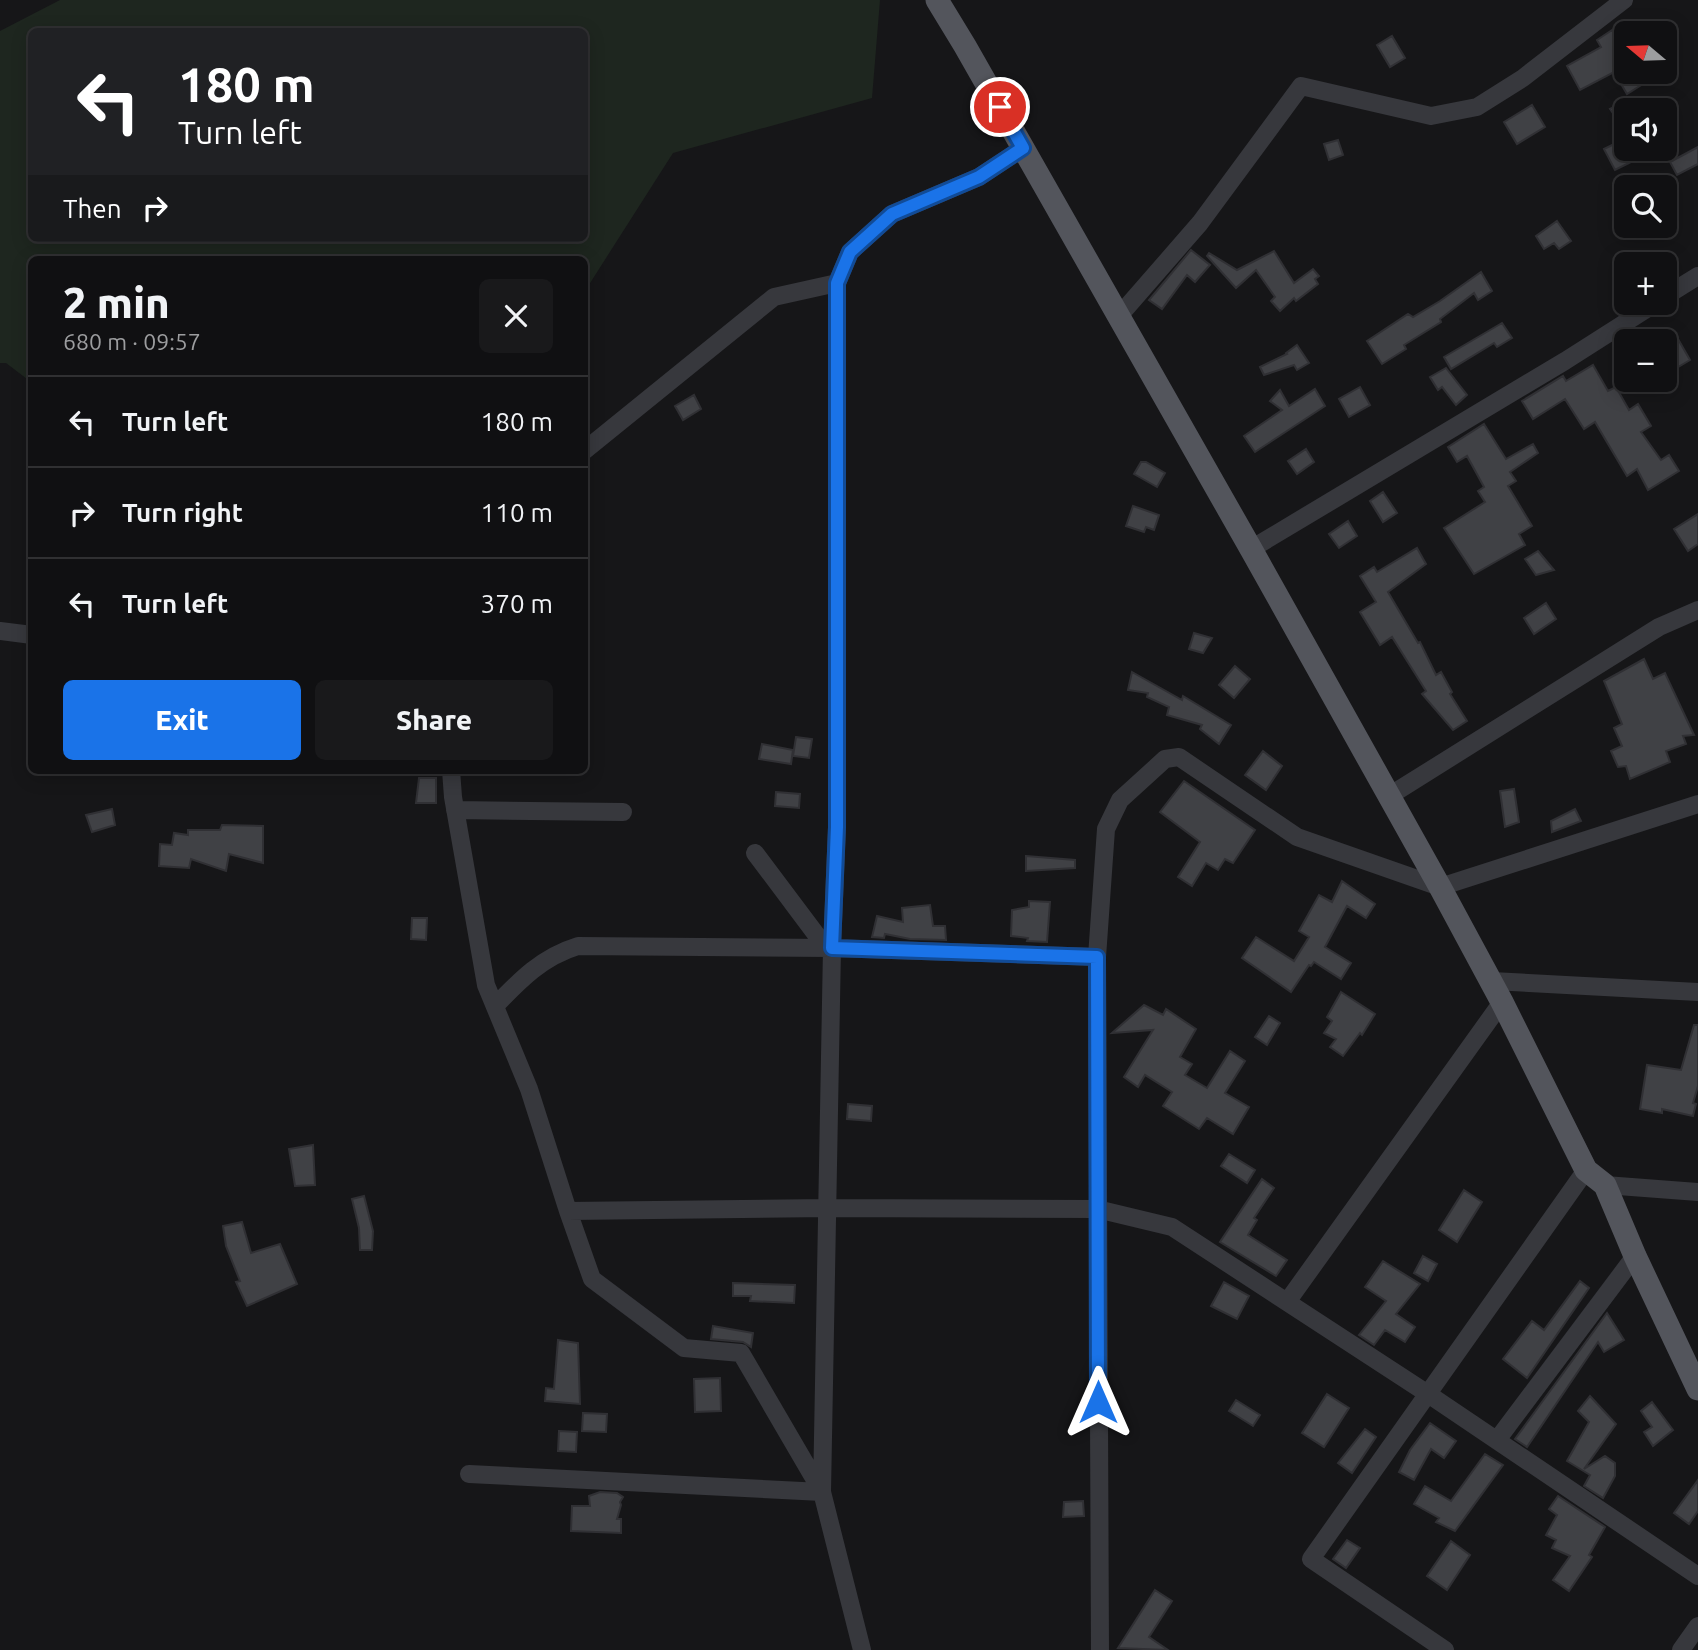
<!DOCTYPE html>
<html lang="en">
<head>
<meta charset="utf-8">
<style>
  body { margin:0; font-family:Ubuntu,sans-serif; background:#19191b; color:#f1f3f6; height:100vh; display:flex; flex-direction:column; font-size:26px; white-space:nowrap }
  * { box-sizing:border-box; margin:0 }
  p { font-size:23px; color:#9c9d9f }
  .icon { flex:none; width:38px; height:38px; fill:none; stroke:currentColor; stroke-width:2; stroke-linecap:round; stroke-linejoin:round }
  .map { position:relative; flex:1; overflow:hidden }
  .panel { position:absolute; left:28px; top:256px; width:560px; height:518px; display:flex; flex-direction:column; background:#101012; border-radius:10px; box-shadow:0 4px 18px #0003,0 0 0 2px #303032 }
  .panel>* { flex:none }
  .guide { position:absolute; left:28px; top:28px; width:560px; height:214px; border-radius:10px; box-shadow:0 4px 18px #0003,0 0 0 2px #303032; background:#202124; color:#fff; overflow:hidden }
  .needle { width:46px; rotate:289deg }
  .controls { position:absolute; left:1614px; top:21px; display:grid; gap:14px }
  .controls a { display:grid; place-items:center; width:63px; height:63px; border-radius:10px; background:#101012; box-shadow:0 4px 18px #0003,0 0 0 2px #303032; font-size:35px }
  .pin { position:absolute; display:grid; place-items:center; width:60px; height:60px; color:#fff; margin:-30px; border:4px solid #fff; border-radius:50%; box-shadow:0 2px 7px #0007 }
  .me { position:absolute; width:77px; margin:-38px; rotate:0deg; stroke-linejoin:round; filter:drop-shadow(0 0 5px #0008) }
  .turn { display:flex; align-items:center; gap:24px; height:147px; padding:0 35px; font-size:32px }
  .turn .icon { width:91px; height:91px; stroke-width:2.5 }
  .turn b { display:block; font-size:49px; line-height:60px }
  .then { display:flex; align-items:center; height:66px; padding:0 35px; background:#0003; gap:14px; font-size:26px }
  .round { display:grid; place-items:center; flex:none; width:74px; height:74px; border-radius:10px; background:#19191b }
  .headline { display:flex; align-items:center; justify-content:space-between; height:119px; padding:0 35px }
  h1 { font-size:42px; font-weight:800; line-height:52px }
  .action { display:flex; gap:14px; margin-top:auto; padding:14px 35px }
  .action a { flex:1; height:80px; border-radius:10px; background:#1a73e8; color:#fff; font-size:28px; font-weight:800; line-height:80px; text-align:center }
  .action a+a { background:#19191b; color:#f1f3f6 }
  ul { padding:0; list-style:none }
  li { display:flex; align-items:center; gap:21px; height:91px; padding:0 35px; border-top:2px solid #303032 }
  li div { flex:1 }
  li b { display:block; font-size:26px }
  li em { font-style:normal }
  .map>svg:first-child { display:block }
  .green { fill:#1e261f; fill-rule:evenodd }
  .building { fill:#404145; stroke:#303034; stroke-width:2 }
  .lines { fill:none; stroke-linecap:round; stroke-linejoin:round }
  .minor { stroke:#37383d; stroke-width:18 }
  .major { stroke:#53555c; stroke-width:23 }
  .route-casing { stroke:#114b97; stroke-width:18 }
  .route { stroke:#1a73e8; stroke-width:12 }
</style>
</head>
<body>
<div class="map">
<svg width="1698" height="1650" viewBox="0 0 1698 1650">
  <rect width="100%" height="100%" fill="#161618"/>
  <path class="green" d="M60 0H880L872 98 673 153 585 291 584 259H32L31 382 6 363H0V31ZM32 32H584V238H32Z"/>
  <path class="building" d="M1612 30 1626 50V72H1639L1646 82 1627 94 1614 72 1580 90 1567 66 1601 47 1597 40Z
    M1392 36 1405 58 1390 67 1377 45Z
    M1626 101V132L1610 109Z
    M1532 105 1545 127 1517 144 1504 122Z
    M1626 138V149L1633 161 1615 170 1604 149Z
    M1338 140 1343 155 1329 160 1324 144Z
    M1698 147V164L1677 175 1670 162Z
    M1557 221 1571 241 1559 249 1554 243 1544 249 1536 236Z
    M1191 250 1210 265 1195 282 1187 275 1162 309 1149 300Z
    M1274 251 1294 283 1313 269 1319 276 1315 279 1318 284 1296 301 1294 298 1280 311 1271 301 1275 297 1256 270 1236 288 1207 256 1209 253 1237 270Z
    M1481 272 1492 291 1478 300 1474 293 1440 319 1441 322 1404 345 1406 349 1382 364 1367 341 1408 314 1413 317 1440 301Z
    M1502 323 1512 338 1497 347 1494 343 1451 369 1444 357Z
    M1678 339 1690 360 1668 373 1664 366V347Z
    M1297 345 1309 363 1297 370 1294 365 1264 375 1260 367 1287 354 1286 353Z
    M1593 365 1608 391 1616 387 1629 410 1638 404 1651 426 1641 432 1661 460 1669 455 1679 471 1648 490 1637 469 1627 476 1595 422 1584 429 1565 399 1533 419 1522 401 1563 376 1566 381Z
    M1446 368 1467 395 1456 405 1442 387 1438 390 1430 377Z
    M1360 387 1370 405 1349 417 1339 399Z
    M1315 389 1325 406 1255 452 1244 436 1282 410 1270 401 1280 390 1289 406Z
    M694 395 701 409 683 420 675 406Z
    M1484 424 1506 459 1533 444 1538 453 1510 472 1516 481 1508 486 1532 526 1519 534 1525 545 1474 574 1444 528 1485 502 1478 491 1484 487 1467 456 1457 462 1448 447Z
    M1306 449 1314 462 1297 474 1288 461Z
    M1141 462H1146L1165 473 1157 487 1134 474Z
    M1383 492 1397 513 1383 522 1370 501Z
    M1133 506 1159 515 1154 530 1146 527 1144 532 1126 526Z
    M1698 514V544L1688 551 1674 529Z
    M1348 521 1357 536 1339 548 1329 534Z
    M1417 548 1426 564 1388 592 1418 643 1420 642 1436 675 1441 672 1452 692 1450 694 1467 721 1453 730 1422 694 1426 691 1392 637 1380 645 1360 612 1376 602 1360 576 1374 567 1377 572Z
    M1538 551 1554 570 1536 575 1525 559Z
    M1546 603 1556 619 1534 634 1524 618Z
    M1194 633 1212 638 1203 653 1189 649Z
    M1644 659 1653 679 1665 673 1694 735 1683 736 1686 744 1666 751 1670 762 1630 779 1626 766 1618 767 1611 751 1622 746 1614 728 1622 724 1604 681Z
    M1235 666 1250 679 1234 698 1219 685Z
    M1132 672 1182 700 1183 696 1231 725 1219 744 1200 729 1202 725 1167 715 1169 707 1147 697 1148 693 1128 690Z
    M796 737 812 739 809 758 793 756Z
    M762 744 793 750 791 764 759 759Z
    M1263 751 1282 766 1266 790 1245 775Z
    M419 778H436V803H416Z
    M1184 781 1255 830 1233 863 1225 859 1218 870 1206 863 1192 886 1178 877 1200 842 1160 812Z
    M1514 789 1519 822 1505 827 1500 791Z
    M776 792 800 794 799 808 775 806Z
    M112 809 115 825 92 832 86 815Z
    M1575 809 1581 821 1552 832 1551 821Z
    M222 825 263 826V863L229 854 226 871 191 859 189 868 159 866 160 844 172 845 174 833 188 835V830H220Z
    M1026 856 1075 860V868L1026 871Z
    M1342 881 1375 904 1366 918 1347 906 1325 947 1351 963 1341 979 1314 962 1311 966 1309 965 1291 992 1242 958 1256 937 1294 961 1309 937 1299 931 1319 895 1332 902Z
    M1029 901 1050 902 1047 942 1027 941 1028 938 1011 936 1012 910 1029 907Z
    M930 905 933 926H945L946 940 910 939 885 934 884 938 872 937 877 916 903 922 902 908Z
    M412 918H427L426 940 411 939Z
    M1341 992 1375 1014 1362 1035 1360 1033 1343 1056 1330 1047 1336 1039 1324 1033 1332 1021 1327 1017Z
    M1144 1005 1163 1015 1166 1009 1196 1029 1180 1057 1192 1064 1185 1075 1207 1088 1230 1051 1245 1061 1225 1093 1249 1107 1233 1134 1207 1118 1199 1129 1163 1106 1172 1092 1145 1075 1138 1087 1124 1077 1153 1030 1112 1033Z
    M1269 1016 1280 1023 1267 1045 1255 1037Z
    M1694 1025H1698V1086L1693 1103 1696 1104 1693 1116 1662 1109V1113L1640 1109 1647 1065 1681 1070Z
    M848 1104 872 1106 871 1121 847 1119Z
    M313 1145 315 1185 295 1186 289 1149Z
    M1229 1154 1255 1170 1247 1183 1221 1166Z
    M1262 1179 1274 1188 1254 1218 1257 1220 1248 1235 1287 1260 1276 1276 1220 1242Z
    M1464 1190 1482 1202 1457 1242 1439 1230Z
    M364 1196 373 1231 372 1250H360L359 1228 352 1199Z
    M242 1222 251 1253 280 1244 297 1284 247 1306 236 1282 240 1281 226 1246 223 1226Z
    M1423 1256 1437 1264 1428 1281 1414 1273Z
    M1383 1261 1420 1284 1396 1314 1415 1327 1405 1342 1385 1330 1374 1345 1359 1335 1386 1301 1365 1287Z
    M1580 1281 1589 1288 1527 1378 1503 1359 1532 1321 1544 1330Z
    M1224 1282 1249 1296 1237 1319 1211 1306Z
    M733 1283 795 1285 794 1303 750 1301 751 1296H733Z
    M1607 1313 1624 1340 1604 1352 1598 1342 1527 1447 1515 1439Z
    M713 1326 753 1333 751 1347 743 1342 711 1339Z
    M558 1340 578 1343 580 1404 545 1401 546 1388 554 1389Z
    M720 1378 721 1411 695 1412 694 1379Z
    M1327 1394 1349 1408 1324 1447 1302 1433Z
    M1590 1396 1616 1424 1584 1469 1605 1456 1615 1463V1476L1603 1498 1584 1486 1590 1475 1567 1461 1589 1422 1578 1411Z
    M1236 1400 1260 1415 1253 1426 1229 1411Z
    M1652 1402 1673 1430 1653 1446 1644 1432 1652 1427 1641 1411Z
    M583 1413 607 1414 606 1432 582 1431Z
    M1430 1423 1456 1441 1444 1458 1431 1449 1414 1480 1399 1472 1410 1450Z
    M1365 1429 1376 1437 1352 1473 1338 1463Z
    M559 1431 577 1432 576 1452 558 1451Z
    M1485 1454 1503 1465 1455 1531 1436 1522 1439 1518 1414 1504 1425 1486 1451 1501Z
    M1698 1480V1511L1689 1524 1674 1513Z
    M600 1492 617 1493 623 1497 620 1502 621 1505 617 1519H621V1533L571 1531 572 1506H590L589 1496Z
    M1558 1496 1605 1527 1589 1555 1592 1557 1569 1591 1553 1580 1570 1556 1552 1548 1556 1540 1546 1535 1557 1515 1549 1509Z
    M1083 1501 1084 1516 1063 1517 1064 1502Z
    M1347 1540 1360 1548 1346 1568 1333 1559Z
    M1451 1541 1470 1555 1447 1590 1427 1576Z
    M1155 1590 1172 1601 1149 1637 1168 1650 1118 1648Z"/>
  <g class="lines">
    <path class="minor" d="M1664 297 1698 276
      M1119 316 1200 223 1301 86 1431 116 1477 107 1523 78 1624 0
      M584 451 774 297 837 283 850 252 892 214 979 177 1023 148
      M1251 549 1565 361 1656 303
      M0 631 32 635
      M451 770 453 797 486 985 529 1089 568 1211 592 1279 684 1348 741 1353 822 1492 862 1650
      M1389 796 1659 627 1698 610
      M455 810 623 812
      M755 853 821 941 832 948
      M1492 981 1698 992
      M495 1006C520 980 542 957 578 946L832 948 1097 957
      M1605 1185 1698 1192
      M568 1211 829 1208 1097 1209 1172 1227 1428 1394 1698 1576
      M1287 1302 1502 1002
      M1497 1440 1635 1256
      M469 1474 822 1492 832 948 837 827V283
      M1100 1650 1097 957 1106 829 1120 800 1165 759 1179 757 1297 837 1440 887 1698 804
      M1445 1650 1311 1559 1586 1170
      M1681 1650 1698 1626"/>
    <path class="major" d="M937 0 965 46 1251 549 1440 887 1502 1002 1586 1170 1605 1185 1635 1256 1698 1389"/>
  </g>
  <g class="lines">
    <g class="route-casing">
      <path id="route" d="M1000 107 1023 148 979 177 892 214 850 252 837 283V827L832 948 1097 957 1098 1402"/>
    </g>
    <use href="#route" class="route"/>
  </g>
</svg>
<div class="controls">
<a><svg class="needle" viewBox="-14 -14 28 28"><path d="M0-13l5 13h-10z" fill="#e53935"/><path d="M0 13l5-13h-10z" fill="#9c9d9f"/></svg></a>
<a><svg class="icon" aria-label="sound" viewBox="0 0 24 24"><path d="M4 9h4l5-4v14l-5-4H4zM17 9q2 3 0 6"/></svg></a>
<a><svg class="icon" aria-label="search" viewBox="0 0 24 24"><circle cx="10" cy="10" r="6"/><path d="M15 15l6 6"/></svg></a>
<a>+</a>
<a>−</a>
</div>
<div class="pin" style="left:1000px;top:107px;background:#d93025"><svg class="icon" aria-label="arrive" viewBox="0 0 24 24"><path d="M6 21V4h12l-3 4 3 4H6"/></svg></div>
<svg class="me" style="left:1098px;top:1402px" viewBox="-20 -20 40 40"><path d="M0-17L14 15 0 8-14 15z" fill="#1a73e8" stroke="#fff" stroke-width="4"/></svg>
<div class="guide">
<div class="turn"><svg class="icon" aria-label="left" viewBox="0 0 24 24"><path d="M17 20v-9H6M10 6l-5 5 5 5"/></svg><div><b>180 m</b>Turn left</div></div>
<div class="then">Then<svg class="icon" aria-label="right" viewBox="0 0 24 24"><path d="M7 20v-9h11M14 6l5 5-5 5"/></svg></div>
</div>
<section class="panel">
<div class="headline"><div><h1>2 min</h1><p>680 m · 09:57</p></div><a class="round"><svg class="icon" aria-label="close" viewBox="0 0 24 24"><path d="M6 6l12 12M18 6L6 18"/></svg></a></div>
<ul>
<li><svg class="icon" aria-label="left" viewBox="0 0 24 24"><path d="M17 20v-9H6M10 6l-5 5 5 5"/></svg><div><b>Turn left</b></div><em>180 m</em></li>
<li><svg class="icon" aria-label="right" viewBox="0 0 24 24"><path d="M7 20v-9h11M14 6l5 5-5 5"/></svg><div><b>Turn right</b></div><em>110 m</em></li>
<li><svg class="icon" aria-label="left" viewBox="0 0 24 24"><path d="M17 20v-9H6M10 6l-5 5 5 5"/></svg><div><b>Turn left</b></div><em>370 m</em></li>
</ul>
<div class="action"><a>Exit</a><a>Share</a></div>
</section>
</div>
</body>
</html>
